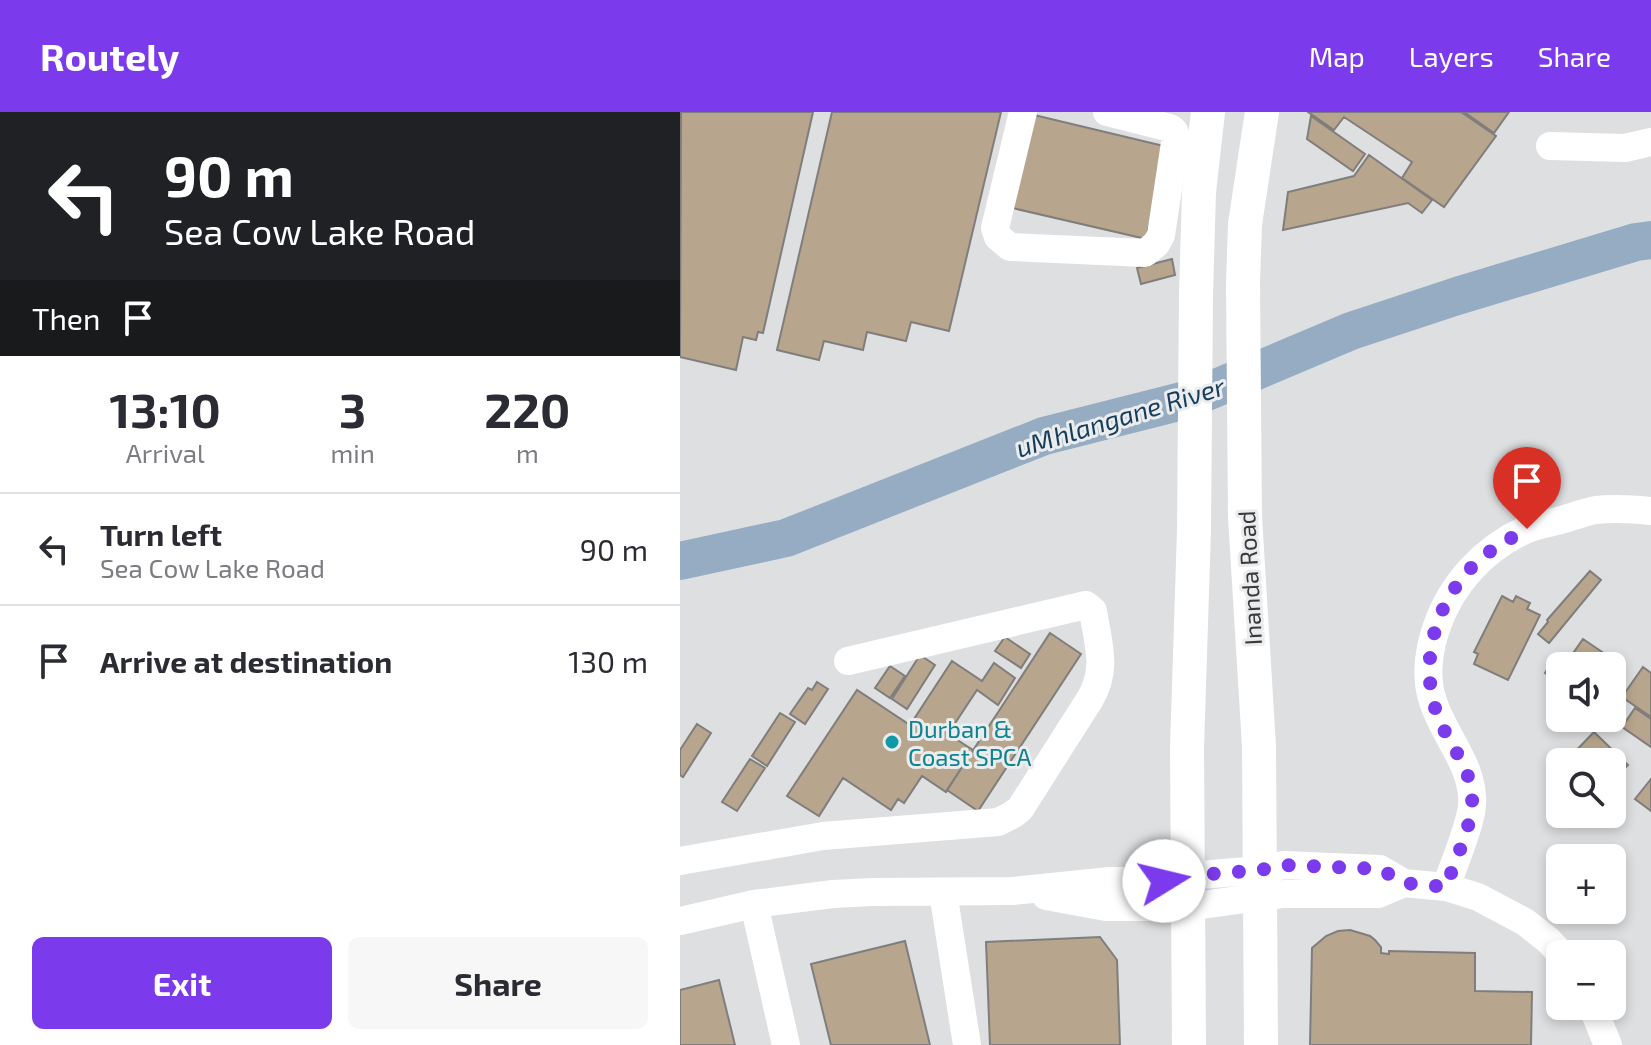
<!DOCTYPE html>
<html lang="en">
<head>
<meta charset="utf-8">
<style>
  body { margin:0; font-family:"Exo 2",sans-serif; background:#f7f7f7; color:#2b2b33; height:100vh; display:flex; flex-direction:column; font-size:30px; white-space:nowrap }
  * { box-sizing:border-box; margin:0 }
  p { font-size:26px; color:#7c7c81 }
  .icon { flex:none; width:44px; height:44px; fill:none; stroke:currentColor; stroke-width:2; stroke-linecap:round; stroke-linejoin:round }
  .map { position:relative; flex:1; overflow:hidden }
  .panel { display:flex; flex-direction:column; background:#fff; width:680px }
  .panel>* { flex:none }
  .guide { background:#202124; color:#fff; overflow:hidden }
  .buttons { position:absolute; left:866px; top:540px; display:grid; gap:16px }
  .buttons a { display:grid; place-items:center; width:80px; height:80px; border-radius:12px; background:#fff; box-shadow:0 4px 12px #0003; font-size:40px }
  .pin { position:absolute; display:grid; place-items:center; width:68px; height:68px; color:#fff; margin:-82px -34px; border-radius:50% 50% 50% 0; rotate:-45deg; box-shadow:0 0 8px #0007 }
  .pin .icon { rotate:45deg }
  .me { position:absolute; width:88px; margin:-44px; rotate:81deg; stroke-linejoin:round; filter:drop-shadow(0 0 6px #0008) }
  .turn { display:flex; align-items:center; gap:28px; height:168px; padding:0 32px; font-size:36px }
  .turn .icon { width:104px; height:104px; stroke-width:2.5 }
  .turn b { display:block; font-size:56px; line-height:68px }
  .then { display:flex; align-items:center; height:76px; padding:0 32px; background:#0003; gap:16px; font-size:30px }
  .eta { display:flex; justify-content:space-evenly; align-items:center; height:136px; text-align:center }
  .eta b { font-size:48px; font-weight:700; line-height:56px }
  .button { display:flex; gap:16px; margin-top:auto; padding:16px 32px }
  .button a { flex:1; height:92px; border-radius:12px; background:#7c3aed; color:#fff; font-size:32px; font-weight:700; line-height:92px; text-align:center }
  .button a+a { background:#f7f7f7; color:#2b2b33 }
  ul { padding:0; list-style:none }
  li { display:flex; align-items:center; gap:24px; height:112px; padding:0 32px; border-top:2px solid #e1e1e2 }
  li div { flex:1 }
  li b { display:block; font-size:30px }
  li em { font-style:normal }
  header { display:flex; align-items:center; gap:48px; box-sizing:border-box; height:112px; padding:0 40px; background:#7c3aed; color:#fff }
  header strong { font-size:38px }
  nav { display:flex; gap:44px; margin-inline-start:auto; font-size:28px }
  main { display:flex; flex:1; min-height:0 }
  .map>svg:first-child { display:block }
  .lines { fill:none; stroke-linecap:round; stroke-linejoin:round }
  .river { stroke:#95acc2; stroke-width:38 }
  .building { fill:#b8a58d; stroke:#7f7e7c; stroke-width:2 }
  .minor { stroke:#fff; stroke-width:28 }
  .major { stroke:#fff; stroke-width:34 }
  .route { stroke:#7c3aed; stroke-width:14; stroke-dasharray:0 25.2 }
  .culture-dot { fill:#0f9aa8; stroke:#ebecee; stroke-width:3 }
  .labels { text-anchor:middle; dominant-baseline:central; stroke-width:6; stroke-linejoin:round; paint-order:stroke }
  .street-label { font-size:24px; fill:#3a3a3b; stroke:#ebecee }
  .culture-label { font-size:24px; fill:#0d838f; stroke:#ebecee; text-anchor:start }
  .water-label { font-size:26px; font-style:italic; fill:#143c5b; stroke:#ebecee }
</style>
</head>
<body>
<header>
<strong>Routely</strong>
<nav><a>Map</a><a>Layers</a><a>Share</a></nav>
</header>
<main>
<section class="panel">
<div class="guide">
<div class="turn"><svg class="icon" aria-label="left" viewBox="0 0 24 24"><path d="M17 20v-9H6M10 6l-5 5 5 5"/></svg><div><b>90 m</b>Sea Cow Lake Road</div></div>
<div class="then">Then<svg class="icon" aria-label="arrive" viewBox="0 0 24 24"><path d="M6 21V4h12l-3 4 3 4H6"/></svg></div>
</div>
<div class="eta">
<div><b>13:10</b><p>Arrival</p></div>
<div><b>3</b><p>min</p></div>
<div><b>220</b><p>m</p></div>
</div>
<ul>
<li><svg class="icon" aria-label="left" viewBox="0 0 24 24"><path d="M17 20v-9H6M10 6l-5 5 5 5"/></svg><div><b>Turn left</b><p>Sea Cow Lake Road</p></div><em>90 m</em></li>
<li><svg class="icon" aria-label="arrive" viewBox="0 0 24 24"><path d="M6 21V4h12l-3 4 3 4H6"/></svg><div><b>Arrive at destination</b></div><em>130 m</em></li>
</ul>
<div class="button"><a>Exit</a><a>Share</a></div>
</section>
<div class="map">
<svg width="971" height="933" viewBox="0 0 971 933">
  <rect width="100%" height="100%" fill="#dedfe1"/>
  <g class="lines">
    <path class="river" d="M0 449 106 426 364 324 510 287 671 219 777 184 956 130 971 128"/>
  </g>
  <path class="building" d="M1 0H133L83 221 78 220 76 228 63 225 56 258 0 245Z
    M152 0H321L269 219 231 210 226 229 187 220 183 238 144 229 139 248 97 238Z
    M628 0H781L816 24 764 95 722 66 732 50 664 5 654 18Z
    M784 0H829L814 21Z
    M350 2 488 35 466 127 328 95Z
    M631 4 685 42 673 59 627 27Z
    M689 43 752 88 742 101 728 91 603 118 608 80 674 64Z
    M492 147 495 163 461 172 457 156Z
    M910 459 921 468 869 531 858 522 868 510 867 508Z
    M822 484 833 490 836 484 850 491 847 497 860 503 828 568 794 552 798 542 794 540Z
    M370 521 401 542 298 699 267 678Z
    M325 525 350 542 341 556 315 539Z
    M903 527 928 544 921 554H893L887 550Z
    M240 543 255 553 227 597 212 587Z
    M874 547 885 554H880L879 570 865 561Z
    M272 549 302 569 314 551 335 566 318 593 297 578 268 622 293 638 266 680 242 664 224 691 218 687 211 698 163 666 139 704 107 684 177 578 230 613Z
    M210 554 225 564 210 586 195 576Z
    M963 555 971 561V605L942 585Z
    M137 570 148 577 125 612 110 602 128 576 132 578Z
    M955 596 971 607V635L942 615Z
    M100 601 115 610 87 654 72 644Z
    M17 612 31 621 3 665 0 663V638Z
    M914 620 948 653 932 669V650H893L889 646Z
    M70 647 85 656 57 699 42 690Z
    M971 667V699L955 687Z
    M670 818 690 824 695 828 701 835V841L709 842V839L795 841V879L852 880 851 933H630L632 836 646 824 658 819Z
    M420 825 437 848 440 933H310L306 830Z
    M225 829 250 933H151L131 852Z
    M39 868 55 933H0V878Z"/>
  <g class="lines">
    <path class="minor" d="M343 0 315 116 318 125 330 135 465 141 476 132 481 123 496 24 494 19 490 16 427 0
      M870 34 945 36 971 30
      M0 749 143 724 318 710 332 703 340 697 410 587C428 558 418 531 413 499L406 493 168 549
      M766 775C773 754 790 715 792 694 795 653 762 623 752 586 745 563 749 536 757 514 772 471 804 437 845 418 856 413 869 411 881 408 892 405 904 400 916 398 934 396 953 397 971 399
      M263 780 287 933
      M366 784 426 795H507L603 782H698L724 771
      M74 792 106 933
      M0 809 74 792 153 782 193 780 333 779 430 769H484L507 764 580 758 604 753 700 757 724 771 766 775 798 785 845 810 868 828 881 842
      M912 894 928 933"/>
    <path class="major" d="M509 933 507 636 514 418 516 182 519 80 528 0
      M581 933 579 634 565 405 563 171 565 112 582 0"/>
  </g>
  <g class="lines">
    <path class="route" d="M484 769 507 764 580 758 604 753 700 757 724 771 766 775C773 754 791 715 792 693 794 661 775 641 762 614 736 559 752 493 796 451 811 437 829 427 847 417"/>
  </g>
  <circle class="culture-dot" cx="212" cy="630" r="8"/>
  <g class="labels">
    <g class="street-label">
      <text transform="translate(569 466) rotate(-93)">Inanda Road</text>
    </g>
    <g class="culture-label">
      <text x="228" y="616">Durban &amp;<tspan x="228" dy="28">Coast SPCA</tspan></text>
    </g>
    <g class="water-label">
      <text transform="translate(440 304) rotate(-17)">uMhlangane River</text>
    </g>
  </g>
</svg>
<div class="buttons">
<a><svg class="icon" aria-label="sound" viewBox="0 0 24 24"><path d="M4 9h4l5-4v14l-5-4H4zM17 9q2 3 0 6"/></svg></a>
<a><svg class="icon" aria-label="search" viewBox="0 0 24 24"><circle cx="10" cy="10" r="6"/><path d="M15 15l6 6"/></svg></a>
<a>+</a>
<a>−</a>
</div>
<div class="pin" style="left:847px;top:417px;background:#d93025"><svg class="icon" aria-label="arrive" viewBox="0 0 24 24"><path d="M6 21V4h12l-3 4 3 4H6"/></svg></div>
<svg class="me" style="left:484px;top:769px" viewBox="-20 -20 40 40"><circle r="19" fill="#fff"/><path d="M0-13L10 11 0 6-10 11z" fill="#7c3aed"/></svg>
</div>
</main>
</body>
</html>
